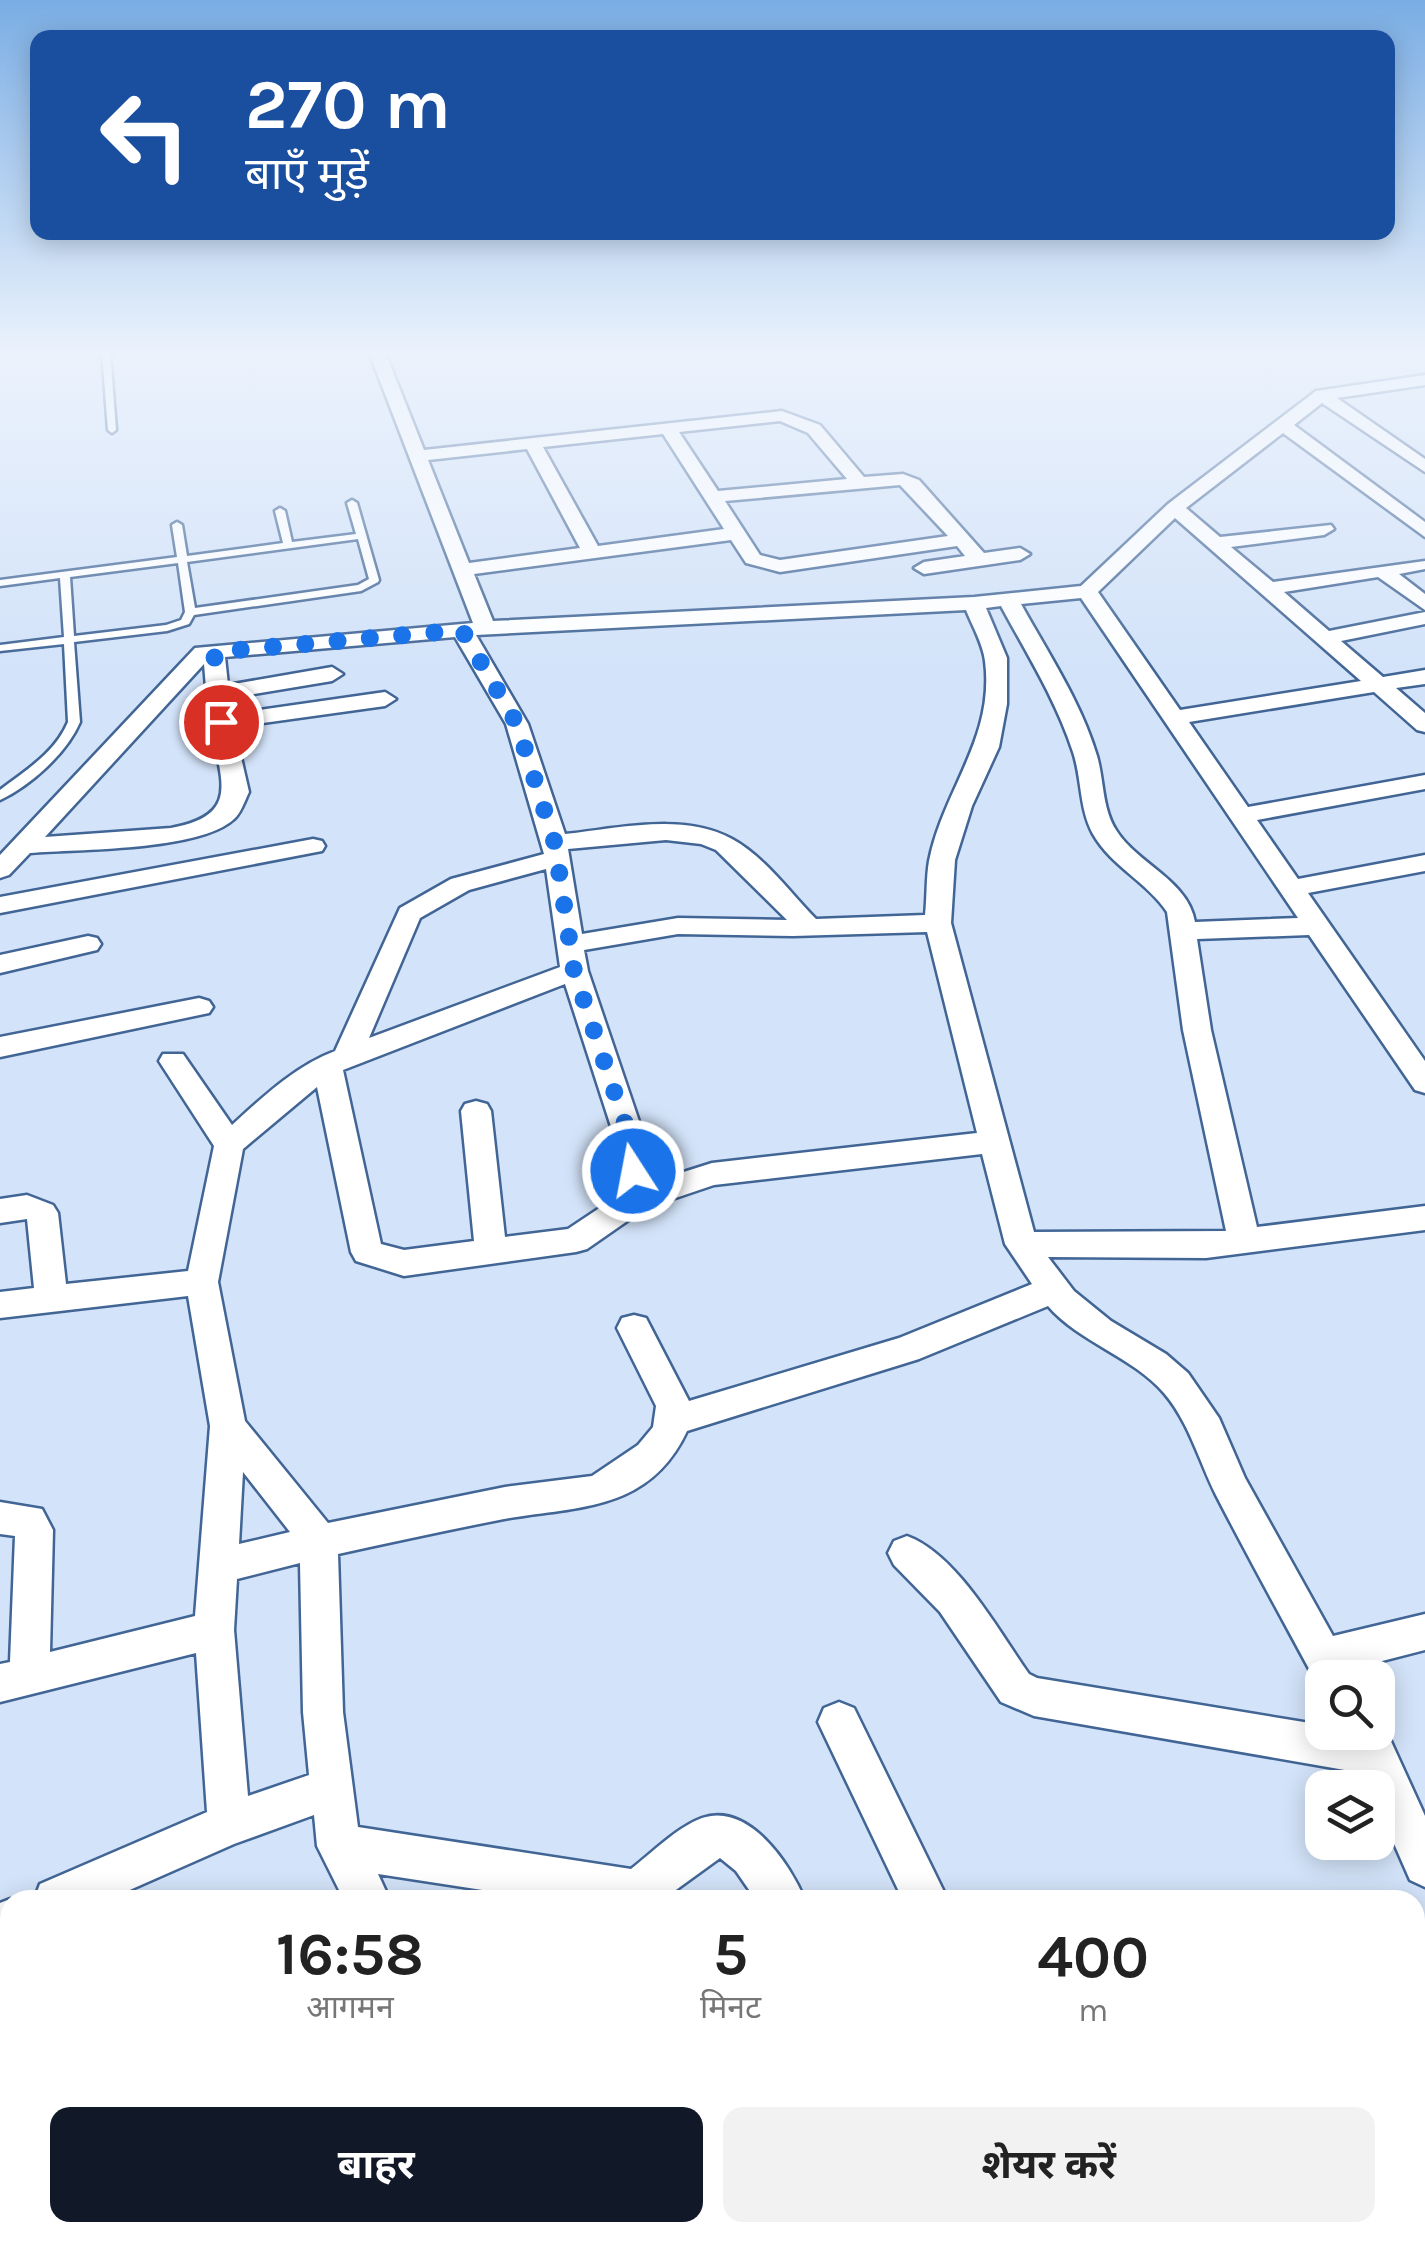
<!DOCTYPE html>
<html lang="hi">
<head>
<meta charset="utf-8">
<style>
  body { margin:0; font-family:Karla,"Noto Sans Devanagari",sans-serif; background:#f2f2f2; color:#222; height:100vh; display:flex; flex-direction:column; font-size:38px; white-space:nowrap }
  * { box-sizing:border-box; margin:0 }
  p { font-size:32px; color:#767676 }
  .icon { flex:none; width:55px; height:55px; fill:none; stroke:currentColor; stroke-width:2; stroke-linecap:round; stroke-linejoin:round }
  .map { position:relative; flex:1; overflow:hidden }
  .drawer { position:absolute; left:0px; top:1890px; width:1425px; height:352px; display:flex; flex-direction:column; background:#fff; border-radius:30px 30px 0 0; box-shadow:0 5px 25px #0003 }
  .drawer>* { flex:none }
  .guide { position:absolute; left:30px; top:30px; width:1365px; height:210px; border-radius:20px; box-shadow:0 5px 25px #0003; background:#1a4fa0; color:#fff; overflow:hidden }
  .buttons { position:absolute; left:1305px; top:1660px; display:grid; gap:20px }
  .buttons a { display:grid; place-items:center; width:90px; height:90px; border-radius:20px; background:#fff; box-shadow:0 5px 25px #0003; font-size:50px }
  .pin { position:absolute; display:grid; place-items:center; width:85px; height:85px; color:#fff; margin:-42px; border:5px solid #fff; border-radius:50%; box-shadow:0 2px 10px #0007 }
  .me { position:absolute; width:110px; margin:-55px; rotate:349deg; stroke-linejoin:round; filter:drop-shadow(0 0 8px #0008) }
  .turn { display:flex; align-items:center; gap:35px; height:210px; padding:0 50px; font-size:45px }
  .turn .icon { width:130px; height:130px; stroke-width:2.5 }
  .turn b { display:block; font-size:70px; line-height:85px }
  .eta { display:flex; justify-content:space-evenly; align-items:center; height:170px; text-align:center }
  .eta b { font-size:60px; font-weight:700; line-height:70px }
  .button { display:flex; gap:20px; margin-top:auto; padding:20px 50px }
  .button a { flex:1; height:115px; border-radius:20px; background:#111827; color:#fff; font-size:40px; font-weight:700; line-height:115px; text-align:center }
  .button a+a { background:#f2f2f2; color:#222 }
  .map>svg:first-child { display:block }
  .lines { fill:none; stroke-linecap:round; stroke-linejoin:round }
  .service-casing { stroke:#416595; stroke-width:5 }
  .minor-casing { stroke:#416595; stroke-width:5 }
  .service { fill:#fff; fill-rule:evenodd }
  .minor { fill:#fff; fill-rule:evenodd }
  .route { stroke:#1a73e8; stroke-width:18; stroke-dasharray:0 32.4 }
</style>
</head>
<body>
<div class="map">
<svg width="1425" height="2242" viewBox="0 0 1425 2242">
  <rect width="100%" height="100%" fill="#d3e3f9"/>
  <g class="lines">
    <g class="service-casing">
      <path id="service" d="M102 352H110L116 430 112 433 108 430Z
        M352 500 357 503 379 580 378 582 361 591 194 615 189 624 167 631 74 642 80 722C67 753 30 786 0 800V790C26 770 55 753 68 722L64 644 0 651V645L64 637 60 578 0 586V580L177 557 172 525 177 522 182 525 187 556 283 543 275 511 280 508 285 511 292 542 356 534 347 503ZM358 539 369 579 358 585 195 608 187 562ZM178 563 185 612 181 620 166 625 74 636 70 577Z"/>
    </g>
    <g class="minor-casing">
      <path id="minor" d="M369 352H385L424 450 782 411 820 425 864 477 903 474 919 480 984 553 1020 548 1030 554 1020 560 924 574 914 568 924 562 965 556 957 546 780 572 746 563 731 540 474 574 493 621 974 597 1081 586 1168 504 1316 391 1425 375V385L1337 398 1425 459V472L1322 403 1294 425 1425 522V537L1283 433 1186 508 1220 537 1331 525 1334 529 1324 535 1231 547 1273 582 1425 561V569L1399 574 1425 594V610L1378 577 1284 592 1329 631 1425 612V624L1341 641 1383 677 1425 670V684L1396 688 1425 713V732L1417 730 1374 692 1189 722 1248 807 1425 775V789L1257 820 1298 879 1425 855V871L1308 893 1425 1061V1093L1415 1090 1309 935 1197 939 1211 1030 1257 1227 1425 1206V1230L1206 1258 1048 1257 1074 1291 1111 1321 1166 1354 1188 1373 1219 1418 1245 1478 1333 1636 1425 1614V1650L1351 1669 1355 1678H1322L1321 1691C1286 1626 1250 1561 1216 1495 1199 1461 1189 1422 1164 1393 1132 1356 1080 1343 1048 1306L919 1359 687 1431C649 1512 578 1506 504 1519 448 1530 393 1542 338 1554L343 1712 358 1827 631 1869C653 1852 676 1828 702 1818 749 1802 790 1864 805 1900H756L736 1871 720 1858 662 1900H547L378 1874 390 1900H344L317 1846 314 1815 234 1844 107 1900H34L40 1884 207 1812 196 1653 0 1702V1664L10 1662 15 1536 0 1534V1502L42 1509 53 1530 50 1652 195 1616 210 1426 188 1296 0 1318V1292L34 1288 27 1219 0 1223V1199L27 1195 53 1205 58 1213 66 1284 188 1271 214 1146 159 1061 163 1054H183L232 1125C263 1097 295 1066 335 1051L400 908 451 879 544 854 506 724 455 637 225 657 228 685 332 667 343 674 332 681 230 698 231 714 385 692 396 699 385 706 234 727 249 792C245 800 241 813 234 819 200 851 78 849 30 853L9 875 0 878V855L195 648 473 623ZM780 421 808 433 847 479 718 491 679 432ZM663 434 724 529 598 546 543 447ZM527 449 580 548 469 563 428 460ZM900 485 948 536 780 560 760 555 725 501ZM1175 518 1361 681 1180 710 1098 592ZM1081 598 1298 918 1195 922C1188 880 1137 864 1116 830 1102 808 1104 780 1097 756 1081 702 1048 653 1021 604ZM1001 606C1027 654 1056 700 1073 752 1082 779 1079 808 1093 834 1111 866 1147 882 1167 912L1183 1030 1226 1231 1034 1232 951 923 955 860 972 806 999 747 1007 704V658L986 608ZM966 610C972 625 983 644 985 661 995 738 943 790 929 861 926 878 927 898 925 915L816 919C790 893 765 857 732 839 683 812 617 829 565 834L528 724 476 635ZM204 664C206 685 207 707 211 727 221 781 241 815 171 828L45 837ZM666 840 701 844 716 850 787 920 678 918 582 934 568 849ZM546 869 560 967 369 1038 420 918 469 890ZM927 932 977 1133 712 1163 649 1183 646 1142 588 971 584 950 678 934 793 936ZM565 984 616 1142 619 1195 568 1229 505 1237 491 1111 487 1104 476 1101 465 1104 461 1111 474 1241 404 1250 381 1244 343 1070ZM317 1087 351 1252 356 1261 404 1276 576 1252 587 1249 646 1208 714 1185 982 1154 1005 1244 1032 1284 899 1338 689 1401 646 1318 634 1315 622 1318 617 1328 656 1406 653 1427 638 1445 592 1476 505 1487 328 1523 245 1421 218 1282 243 1149ZM243 1472 290 1532 239 1544ZM300 1563 303 1712 309 1775 248 1796 234 1630 237 1579Z
        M313 839 322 841 325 846 322 851 0 913V897Z
        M88 936 97 938 101 944 97 950 0 973V955Z
        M199 998 209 1001 213 1007 209 1013 0 1057V1037Z
        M907 1536C957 1554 999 1632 1029 1674L1037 1678 1322 1725V1732H1378V1723L1384 1726 1425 1816V1887L1410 1880 1378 1807V1788H1369L1362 1773 1034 1716 1001 1702 940 1612 894 1565 888 1553 894 1541Z
        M839 1702 854 1708 948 1900H903L818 1722 824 1708Z
        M10 1899 13 1900H10V1943L0 1947V1903Z
        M10 2136V2186L0 2191V2141Z
        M1425 2210V2242H1348L1352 2232H1415V2211Z
        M81 2232H131L132 2242H82Z
        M451 2232H501L504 2242H454Z
        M775 2232H827L823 2242H779Z
        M1053 2232H1186L1190 2242H1054Z"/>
    </g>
    <use href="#service" class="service"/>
    <use href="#minor" class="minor"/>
  </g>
  <linearGradient id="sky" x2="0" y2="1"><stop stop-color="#7aade4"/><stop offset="0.53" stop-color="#ebf2fc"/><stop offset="1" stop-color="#ebf2fc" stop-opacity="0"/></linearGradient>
  <rect width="1425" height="666" fill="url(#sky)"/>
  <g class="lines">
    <path class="route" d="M221 722 214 652 462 630 517 724 555 844 574 971 631 1142 633 1171"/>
  </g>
</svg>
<div class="buttons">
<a><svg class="icon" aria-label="search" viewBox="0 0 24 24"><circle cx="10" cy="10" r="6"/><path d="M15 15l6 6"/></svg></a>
<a><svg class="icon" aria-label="layers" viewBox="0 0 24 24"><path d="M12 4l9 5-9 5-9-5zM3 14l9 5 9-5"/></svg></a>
</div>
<div class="pin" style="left:221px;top:722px;background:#d93025"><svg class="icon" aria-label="arrive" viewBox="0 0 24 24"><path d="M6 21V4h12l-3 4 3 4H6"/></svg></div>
<svg class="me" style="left:633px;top:1171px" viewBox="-20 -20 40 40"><circle r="17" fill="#1a73e8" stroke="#fff" stroke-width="3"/><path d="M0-11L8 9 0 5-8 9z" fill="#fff"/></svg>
<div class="guide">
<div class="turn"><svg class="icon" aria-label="left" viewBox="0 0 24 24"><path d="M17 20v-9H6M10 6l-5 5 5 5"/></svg><div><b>270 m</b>बाएँ मुड़ें</div></div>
</div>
<section class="drawer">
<div class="eta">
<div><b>16:58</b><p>आगमन</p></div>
<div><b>5</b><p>मिनट</p></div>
<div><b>400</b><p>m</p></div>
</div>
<div class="button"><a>बाहर</a><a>शेयर करें</a></div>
</section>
</div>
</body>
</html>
